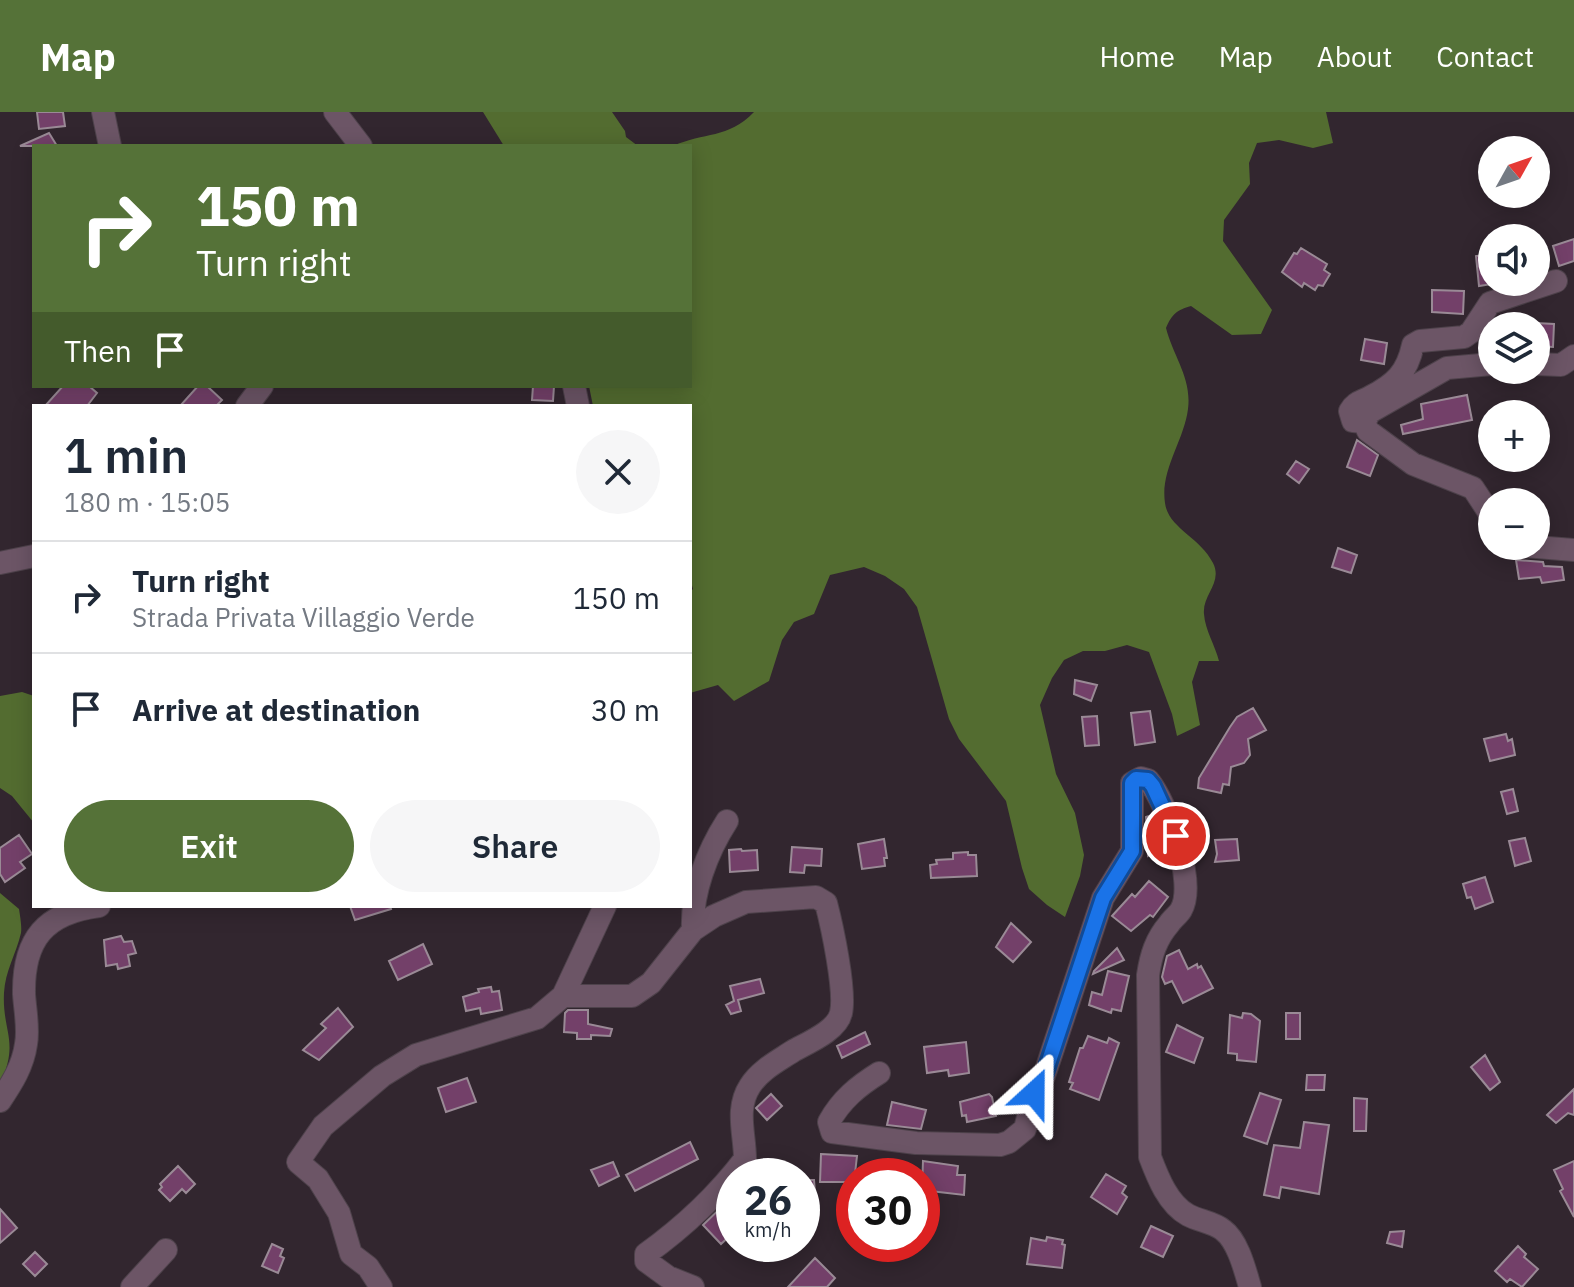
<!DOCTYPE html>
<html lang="en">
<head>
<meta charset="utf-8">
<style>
  body { margin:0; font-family:"IBM Plex Sans",sans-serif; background:#f6f6f7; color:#1f2937; height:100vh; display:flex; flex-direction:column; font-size:30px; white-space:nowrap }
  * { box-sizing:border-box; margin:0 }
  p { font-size:26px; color:#747a83 }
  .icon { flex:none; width:44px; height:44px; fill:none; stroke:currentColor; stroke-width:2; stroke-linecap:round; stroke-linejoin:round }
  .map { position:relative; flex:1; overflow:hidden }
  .details { position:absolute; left:32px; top:292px; width:660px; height:504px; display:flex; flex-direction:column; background:#fff; border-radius:0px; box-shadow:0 4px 20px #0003 }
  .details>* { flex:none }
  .banner { position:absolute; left:32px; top:32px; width:660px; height:244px; border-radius:0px; box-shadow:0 4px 20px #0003; background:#557238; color:#fff; overflow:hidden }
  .needle { width:52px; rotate:50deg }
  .tools { position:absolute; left:1478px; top:24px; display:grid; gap:16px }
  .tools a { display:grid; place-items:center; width:72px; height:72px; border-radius:50%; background:#fff; box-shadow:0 4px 20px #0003; font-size:40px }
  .speed { position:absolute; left:716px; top:1046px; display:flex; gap:16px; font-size:40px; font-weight:700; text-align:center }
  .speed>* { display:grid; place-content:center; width:104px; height:104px; border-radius:50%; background:#fff; box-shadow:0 4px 20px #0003; line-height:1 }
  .speed small { font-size:20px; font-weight:400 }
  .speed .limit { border:12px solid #d22; background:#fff; color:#111 }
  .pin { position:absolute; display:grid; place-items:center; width:68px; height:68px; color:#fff; margin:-34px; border:4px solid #fff; border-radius:50%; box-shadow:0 2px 8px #0007 }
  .me { position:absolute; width:88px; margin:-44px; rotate:24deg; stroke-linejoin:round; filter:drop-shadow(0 0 6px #0008) }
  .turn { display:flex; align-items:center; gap:28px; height:168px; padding:0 32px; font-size:36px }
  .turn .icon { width:104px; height:104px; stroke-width:2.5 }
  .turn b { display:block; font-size:56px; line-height:68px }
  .then { display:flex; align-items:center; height:76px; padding:0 32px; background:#0003; gap:16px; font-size:30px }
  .round { display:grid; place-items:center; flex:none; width:84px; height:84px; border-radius:42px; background:#f6f6f7 }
  .headline { display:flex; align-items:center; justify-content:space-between; height:136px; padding:0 32px }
  h1 { font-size:48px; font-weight:600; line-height:60px }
  .action { display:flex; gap:16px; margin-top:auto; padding:16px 32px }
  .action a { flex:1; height:92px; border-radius:48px; background:#557238; color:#fff; font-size:32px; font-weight:600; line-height:92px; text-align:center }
  .action a+a { background:#f6f6f7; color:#1f2937 }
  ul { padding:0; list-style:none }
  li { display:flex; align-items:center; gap:24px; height:112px; padding:0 32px; border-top:2px solid #e0e1e3 }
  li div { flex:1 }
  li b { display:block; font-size:30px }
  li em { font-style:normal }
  header { display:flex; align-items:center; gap:48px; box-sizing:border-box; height:112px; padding:0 40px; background:#557238; color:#fff }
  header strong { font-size:38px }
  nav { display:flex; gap:44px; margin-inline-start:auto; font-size:28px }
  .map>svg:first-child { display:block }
  .forest { fill:#536c30 }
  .building { fill:#734069; stroke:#9a8a96; stroke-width:2 }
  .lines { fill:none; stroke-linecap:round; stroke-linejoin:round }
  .minor-casing { stroke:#4e424b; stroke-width:24 }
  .minor { stroke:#6c5566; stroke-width:22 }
  .route-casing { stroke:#114b97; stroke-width:20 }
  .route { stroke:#1a73e8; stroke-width:14 }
</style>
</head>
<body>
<header>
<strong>Map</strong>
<nav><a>Home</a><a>Map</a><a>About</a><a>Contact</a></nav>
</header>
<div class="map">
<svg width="1574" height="1175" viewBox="0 0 1574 1175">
  <rect width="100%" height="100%" fill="#32262f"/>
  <path class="forest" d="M483 0H612L625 19 626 25 638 34H504Z
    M754 0H1326L1333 31 1313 36 1279 28 1257 31 1249 51 1250 72 1224 108 1223 129 1272 198 1261 222 1232 223 1191 194C1177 198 1172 202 1166 216 1173 244 1192 266 1188 297 1184 329 1160 358 1165 391 1168 416 1200 425 1213 451 1223 471 1202 483 1204 502 1205 518 1215 533 1219 549H1199L1192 570 1200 613 1177 624 1172 602 1149 540 1127 533 1105 539H1083L1064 548 1052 566 1040 593 1056 662 1075 701 1084 743 1080 764 1065 805 1047 793 1029 777 1022 756 1006 689 959 627 949 607 917 495 904 477 885 464 864 455 830 463 814 502 794 510 782 528 769 569 734 589 718 573 690 581V480L693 477 690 466V294H593L589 274H690V34H673C704 20 728 27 754 0Z
    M22 580 34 584V711L12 684 0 676V584Z
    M0 781 19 797C20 804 22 814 21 821 16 842 5 859 4 881 2 920 20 929 0 972Z"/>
  <path class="building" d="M37 0H63L65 14 39 17Z
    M49 21 57 34H20Z
    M1574 127V149L1559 154 1553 134Z
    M1301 136 1327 152 1324 158 1330 162 1323 174 1318 173 1315 178 1304 171 1302 175 1282 160 1294 141 1297 142Z
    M1492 142V172L1479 174 1476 144Z
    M1432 178 1464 179 1463 202 1432 200Z
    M1536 211 1554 212 1553 235 1536 234Z
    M1365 227 1387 231 1384 252 1361 248Z
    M63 274H89L97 281 87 294H45Z
    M198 274H207L222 288 216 294H180Z
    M533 274H554L553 289 532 288Z
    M1467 283 1472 308 1403 322 1401 313 1423 307 1421 292Z
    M1357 328 1378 343 1370 364 1347 355Z
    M1296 349 1309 357 1299 371 1287 362Z
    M1338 436 1357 443 1351 461 1332 455Z
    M1516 448 1543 450 1544 454 1562 455 1564 468 1542 471 1540 465 1519 467Z
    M1075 568 1097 573 1091 589 1074 582Z
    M1253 596 1266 618 1248 627 1250 643 1244 651 1231 655 1229 673 1223 672 1221 681 1198 676 1199 666 1230 615 1237 605Z
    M1150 599 1155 630 1135 633 1131 601Z
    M1097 604 1099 633 1085 634 1082 605Z
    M1506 622 1508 629 1512 627 1515 643 1490 649 1484 627Z
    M1513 677 1518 699 1507 702 1501 680Z
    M1152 703 1165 737 1148 744 1146 705Z
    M19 723 32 742 20 750 25 756 5 770 0 762V736Z
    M1525 726 1531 749 1515 754 1509 729Z
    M884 727 887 746H884L885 754 862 757 858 732Z
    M1237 727 1239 748 1215 750 1217 742 1215 728Z
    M792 735 822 737 821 754 805 753 804 761 790 760Z
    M741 737 742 739 757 738 758 758 730 760 729 738Z
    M968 740V743H976L977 764 931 766 930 753 937 752 936 748 953 747V741Z
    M1485 765 1493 790 1475 797 1471 785 1467 786 1463 772Z
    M1149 769 1168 785 1153 805 1150 803 1131 819 1112 804 1132 782 1135 785Z
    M350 794H390L391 797 355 808Z
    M1011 811 1031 830 1013 850 996 835Z
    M121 824 124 830 132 829 136 841 128 843 130 854 118 857 117 852 106 854 104 828Z
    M423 832 432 852 398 868 389 849Z
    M1117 836 1124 848 1093 862 1094 859Z
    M1179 838 1188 857 1197 852 1198 856 1201 854 1213 876 1183 891 1172 869 1165 872 1162 865 1167 844Z
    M1108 859 1129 864 1121 899 1112 897 1111 901 1089 893 1092 880 1102 883Z
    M760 867 764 881 738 888 741 899 731 902 726 893 734 889 730 874Z
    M491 875 492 880 499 879 502 898 481 902 480 896 466 899 463 885 479 880 478 877Z
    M338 896 353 915 319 948 303 938 326 916 321 912Z
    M568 898H588V912L612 917 610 924 591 923V927H577V921L564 920 565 901Z
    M1243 901 1251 902 1260 909 1256 950 1237 948V942L1228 941 1230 903 1242 906Z
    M1286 901H1300V927H1286Z
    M1177 913 1203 926 1194 951 1166 940Z
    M865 920 870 932 842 946 837 934Z
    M1088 924 1107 931 1109 926 1119 931 1099 988 1070 977 1073 971 1069 970 1080 936H1083Z
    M966 930 969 961 949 964 948 958 927 961 924 935Z
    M1485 943 1500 970 1490 978 1471 955Z
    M1307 963H1325L1324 978H1306Z
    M467 966 476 990 446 1000 438 976Z
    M1574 977V1003L1568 1001 1556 1011 1547 1003Z
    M1260 981 1281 988 1267 1032 1244 1024Z
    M771 982 782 994 767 1008 756 996Z
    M989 982 992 985 996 1004 967 1010 966 1003 962 1004 960 990Z
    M1354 986 1367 987 1366 1019H1354Z
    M892 990 926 998 921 1017 887 1013Z
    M1304 1010 1329 1013 1319 1082 1281 1075 1279 1086 1264 1083 1274 1033 1300 1036Z
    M690 1030 698 1047 635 1079 626 1063Z
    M821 1042 857 1044 854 1070H820Z
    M923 1049 958 1054 957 1063H965L964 1083 922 1078Z
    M1574 1049V1105L1560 1079 1563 1077 1554 1058Z
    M613 1050 619 1064 599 1074 591 1058Z
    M178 1054 195 1072 186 1081 182 1077 170 1089 159 1078 162 1075 160 1072Z
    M1106 1062 1126 1074 1122 1081 1127 1085 1117 1102 1091 1085Z
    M802 1068H814L815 1081H802Z
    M728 1089 734 1095V1120L721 1132 703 1113Z
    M0 1097 17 1116 0 1131Z
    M1151 1114 1173 1124 1163 1145 1141 1135Z
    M1404 1119 1402 1135 1387 1131 1390 1120Z
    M1047 1125 1063 1128 1062 1132 1065 1133 1062 1156 1027 1152 1031 1126 1046 1129Z
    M272 1132 283 1137 280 1144 284 1146 278 1161 262 1154Z
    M1518 1134 1526 1142 1524 1145 1538 1157 1522 1175 1510 1167 1507 1170 1495 1159Z
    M35 1140 47 1152 35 1164 23 1152Z
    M815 1146 835 1166 827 1175H788Z"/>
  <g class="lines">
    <g class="minor-casing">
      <path id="minor" d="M103 0 110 34
        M335 0 361 34
        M1492 252 1447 256 1370 300 1364 310 1368 319 1413 352 1473 376 1492 405
        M1536 252 1561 253 1574 244
        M574 274 578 294
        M247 294 262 274
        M1364 310 1353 309 1350 299C1355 290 1361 290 1370 285 1395 272 1407 261 1413 233L1420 229 1464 225 1471 220 1490 191 1556 169
        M1523 434 1574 438
        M0 451 34 444
        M693 818C691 782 707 740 727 709
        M563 884 605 794
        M879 961C858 974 841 988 829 1010L832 1020 916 1031 1000 1033 1009 1030 1025 1017 1034 981 1044 964 1103 786 1132 739V671L1141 666 1148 668C1167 691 1197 770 1181 798 1178 803 1172 807 1169 812 1156 827 1151 843 1148 863L1150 1045C1158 1066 1168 1092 1188 1103 1199 1109 1213 1110 1223 1118 1238 1129 1245 1158 1250 1175
        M0 989C12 971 23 954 26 932 29 917 25 898 24 882 23 827 45 801 99 794
        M132 1175 166 1138
        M381 1175 368 1155 351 1142 339 1101 318 1067 298 1050 323 1014 382 964 416 943 537 906 563 884H632L651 871 693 818 714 804 746 790 816 785 826 791C832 814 846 879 841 901 837 919 807 931 793 939 778 949 760 958 750 974 735 997 745 1022 745 1047 716 1085 685 1114 646 1142V1149L668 1165 693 1175"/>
    </g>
    <use href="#minor" class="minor"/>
  </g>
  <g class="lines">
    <g class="route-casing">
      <path id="route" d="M1034 981 1044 964 1103 786 1132 739V671L1136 667 1148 668 1153 674 1176 724"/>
    </g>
    <use href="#route" class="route"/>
  </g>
</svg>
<div class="tools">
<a><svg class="needle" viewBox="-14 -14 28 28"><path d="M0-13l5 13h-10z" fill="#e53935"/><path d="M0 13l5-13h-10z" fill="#747a83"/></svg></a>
<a><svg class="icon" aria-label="sound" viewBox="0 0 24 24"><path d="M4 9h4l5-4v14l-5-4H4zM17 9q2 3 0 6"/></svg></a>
<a><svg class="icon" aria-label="layers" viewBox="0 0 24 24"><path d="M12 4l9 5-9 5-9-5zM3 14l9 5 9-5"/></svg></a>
<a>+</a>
<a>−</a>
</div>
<div class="speed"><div>26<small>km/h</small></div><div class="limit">30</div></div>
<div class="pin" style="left:1176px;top:724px;background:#d93025"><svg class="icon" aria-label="arrive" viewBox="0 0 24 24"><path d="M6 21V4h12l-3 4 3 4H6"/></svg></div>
<svg class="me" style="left:1034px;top:981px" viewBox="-20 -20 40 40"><path d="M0-17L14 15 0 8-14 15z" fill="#1a73e8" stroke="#fff" stroke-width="4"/></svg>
<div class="banner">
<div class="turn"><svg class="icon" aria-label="right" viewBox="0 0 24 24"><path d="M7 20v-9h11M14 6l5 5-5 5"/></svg><div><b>150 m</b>Turn right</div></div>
<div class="then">Then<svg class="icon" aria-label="arrive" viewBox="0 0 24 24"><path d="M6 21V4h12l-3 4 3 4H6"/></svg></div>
</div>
<section class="details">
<div class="headline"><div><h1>1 min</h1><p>180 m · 15:05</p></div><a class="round"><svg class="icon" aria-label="close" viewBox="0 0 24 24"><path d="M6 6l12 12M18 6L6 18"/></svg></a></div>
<ul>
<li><svg class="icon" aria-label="right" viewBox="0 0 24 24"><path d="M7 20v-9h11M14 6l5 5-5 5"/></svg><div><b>Turn right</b><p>Strada Privata Villaggio Verde</p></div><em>150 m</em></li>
<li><svg class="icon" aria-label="arrive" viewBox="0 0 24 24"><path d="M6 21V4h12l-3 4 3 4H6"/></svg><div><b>Arrive at destination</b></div><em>30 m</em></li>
</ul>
<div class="action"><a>Exit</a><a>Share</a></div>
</section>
</div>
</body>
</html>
